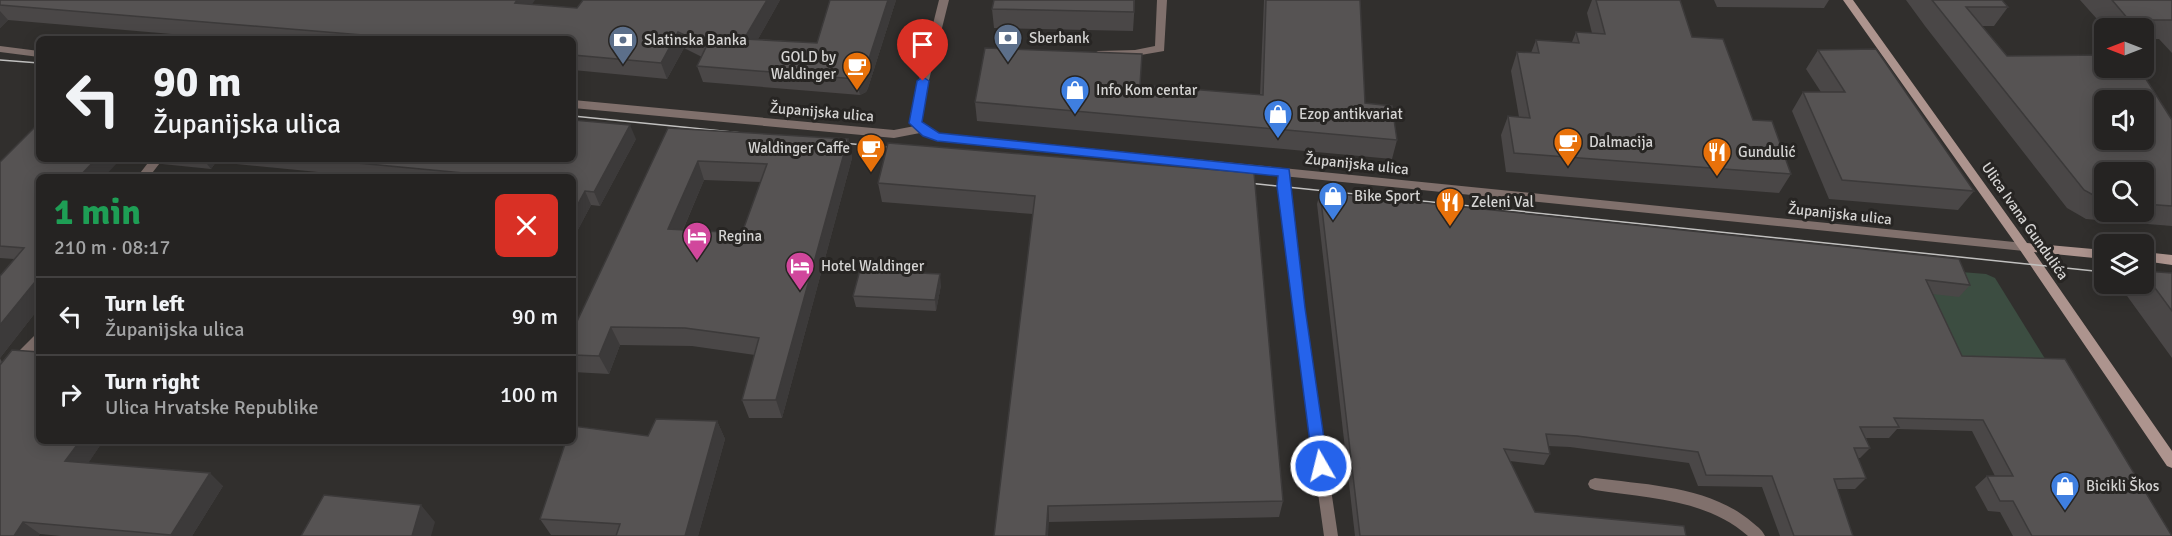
<!DOCTYPE html>
<html lang="en">
<head>
<meta charset="utf-8">
<style>
  body { margin:0; font-family:Signika,sans-serif; background:#312f2f; color:#f1f3f6; height:100vh; display:flex; flex-direction:column; font-size:22px; white-space:nowrap }
  * { box-sizing:border-box; margin:0 }
  p { font-size:20px; color:#a3a4a5 }
  .icon { flex:none; width:33px; height:33px; fill:none; stroke:currentColor; stroke-width:2; stroke-linecap:round; stroke-linejoin:round }
  .map { position:relative; flex:1; overflow:hidden }
  .panel { position:absolute; left:36px; top:174px; width:540px; height:270px; display:flex; flex-direction:column; background:#252322; border-radius:9px; box-shadow:0 3px 15px #0003,0 0 0 2px #424040 }
  .panel>* { flex:none }
  .hud { position:absolute; left:36px; top:36px; width:540px; height:126px; border-radius:9px; box-shadow:0 3px 15px #0003,0 0 0 2px #424040; background:#252322; color:#f1f3f6; overflow:hidden }
  .needle { width:39px; rotate:270deg }
  .fabs { position:absolute; left:2094px; top:18px; display:grid; gap:12px }
  .fabs a { display:grid; place-items:center; width:60px; height:60px; border-radius:9px; background:#252322; box-shadow:0 3px 15px #0003,0 0 0 2px #424040; font-size:30px }
  .pin { position:absolute; display:grid; place-items:center; width:51px; height:51px; color:#fff; margin:-62px -26px; border-radius:50% 50% 50% 0; rotate:-45deg; box-shadow:0 0 6px #0007 }
  .pin .icon { rotate:45deg }
  .me { position:absolute; width:66px; margin:-33px; rotate:352deg; stroke-linejoin:round; filter:drop-shadow(0 0 4px #0008) }
  .turn { display:flex; align-items:center; gap:21px; height:126px; padding:0 18px; font-size:27px }
  .turn .icon { width:78px; height:78px; stroke-width:2.5 }
  .turn b { display:block; font-size:42px; line-height:51px }
  .round { display:grid; place-items:center; flex:none; width:63px; height:63px; border-radius:9px; background:#312f2f }
  .headline { display:flex; align-items:center; justify-content:space-between; height:102px; padding:0 18px }
  h1 { font-size:36px; font-weight:800; line-height:45px; color:#1e9e55 }
  ul { padding:0; list-style:none }
  li { display:flex; align-items:center; gap:18px; height:78px; padding:0 18px; border-top:2px solid #424040 }
  li div { flex:1 }
  li b { display:block; font-size:22px }
  li em { font-style:normal }
  .map>svg:first-child { display:block }
  .green { fill:#3c4d41 }
  .lines { fill:none; stroke-linecap:round; stroke-linejoin:round }
  .service { fill:#80706c; fill-rule:evenodd }
  .pedestrian { fill:#80706c; fill-rule:evenodd }
  .minor { fill:#80706c; fill-rule:evenodd }
  .tertiary { fill:#80706c; fill-rule:evenodd }
  .secondary { fill:#ad948e; fill-rule:evenodd }
  .tram { stroke:#c1c0bf; stroke-width:1.5 }
  .wall { fill:#4a4747; fill-rule:evenodd }
  .shaded-wall { fill:#3c3a3a }
  .building { fill:#565353; stroke:#3c3a3a; stroke-width:1.5; fill-rule:evenodd }
  .route { fill:#2563eb; stroke:#184099; stroke-width:1.5 }
  .labels { text-anchor:middle; dominant-baseline:central; stroke-width:6; stroke-linejoin:round; paint-order:stroke }
  .poi-label { font-size:15px; fill:#d5d4d3; stroke:#272523; text-anchor:start }
  .street-label { font-size:15px; fill:#d5d4d3; stroke:#272523 }
</style>
</head>
<body>
<div class="map">
<svg width="2172" height="536" viewBox="0 0 2172 536">
  <rect width="100%" height="100%" fill="#312f2d"/>
  <path class="green" d="M1949 271 1986 274 1995 278 2052 370 1951 366 1916 292Z"/>
  <g class="lines">
    <path class="service" d="M1157 0H1167L1164 51 1135 56H1094L1093 54 1098 51 1135 50 1155 46Z
      M151 159H163L149 177H137Z
      M39 334V347C32 355 24 369 12 366L11 362 12 358 35 335Z
      M1595 478C1647 485 1711 486 1753 523 1758 527 1762 530 1765 536H1748C1706 499 1648 498 1595 490L1590 488 1588 484 1590 480Z"/>
    <path class="pedestrian" d="M0 46 39 51V57L0 52Z"/>
    <path class="minor" d="M573 100 894 130 920 125 925 129 920 133 894 138 573 108Z
      M1285 168 1291 172 1290 186 1310 349 1338 536H1324L1298 349 1278 186 1279 172Z"/>
    <path class="tertiary" d="M939 0H949L920 116 923 125 938 133 2024 243 2030 247 2024 251 937 141C923 136 913 131 910 116Z"/>
    <path class="secondary" d="M1843 0H1853L2027 243 2104 250V259L2034 252 2172 451V468L2167 466 2020 250Z
      M2144 252 2172 255V265L2144 261Z"/>
    <path class="tram" d="M0 60 39 63
      M573 116 752 134
      M833 142 904 149
      M1239 182 2104 272"/>
  </g>
  <path class="wall" d="M0 0 532 4 577 8 583 0H780L758 39 817 43 830 0H896L868 88 866 92 860 95 703 82 697 66 702 57 684 48 667 79 573 70V39H230L8 20 0 28Z
    M1135 0 1133 31 994 28 992 9Z
    M1264 0H1360L1365 103 1397 140 1392 159 977 121 975 102 1260 95Z
    M1592 0H1680L1692 37 1791 174 1779 193 1506 172 1501 135 1508 116 1519 117 1511 71 1517 52 1531 53 1536 40 1572 42 1576 32 1592 33 1587 13Z
    M1714 0H1829L1824 8 1717 7Z
    M1906 0H2002L2008 7 1994 26H1982L2007 56 2172 120V226L2086 219 2067 208 1925 26ZM2104 172H2144V212H2104Z
    M2080 0H2172V53L2159 39H2144V28H2105Z
    M1818 50 1974 191 1958 210 1829 199 1792 111 1803 92H1821L1806 69Z
    M668 128 848 139 852 158 782 418H749L742 400 755 355 692 346 620 345 609 374 573 372V330ZM704 180 761 182 742 233 683 230Z
    M636 139 600 206 591 205 573 239V177H369L216 162 211 169 162 164 157 159H573Z
    M39 159H149L145 163 119 161 39 177V308L0 358 14 259 0 258V162Z
    M1254 173 1283 501 1279 517 1049 522 1033 214 882 202 878 183Z
    M1320 192 1970 285 1959 297 1932 294 1962 356 2172 536H2013L2000 512 1988 511 1975 487 1987 476H1995L1972 431 1897 429 1889 438H1866L1870 448 1860 458H1858L1866 478 1855 489H1837L1853 536H1780L1762 487 1698 486 1689 463 1570 447 1548 446 1550 454 1544 465 1510 461 1535 512 1686 536H1355L1317 204Z
    M2144 271 2172 273V358L2122 289 2128 284H2144Z
    M941 285 936 311 856 307 853 296Z
    M0 358 39 441H103L88 463 223 486 192 536H61L40 534 38 536H0Z
    M717 421 725 439 698 536 551 535 540 519 648 436Z"/>
  <path class="shaded-wall" d="M517 0H535L522 19 515 3Z
    M767 0H780L749 55 744 39Z
    M888 0H896L868 88 866 92 860 95 856 79Z
    M0 11 8 20 0 28Z
    M678 32 684 48 667 79 661 63Z
    M630 125 636 139 600 206 594 192Z
    M848 139 852 158 782 418 776 400Z
    M96 159H118L119 161 104 177H79Z
    M142 159H149L145 163Z
    M203 159H213L216 162 211 169Z
    M698 161 704 180 675 248 668 229Z
    M585 191 591 205 573 239V213Z
    M940 274 941 285 936 311 935 300Z
    M39 277V308L0 358V325Z
    M611 327 620 345 609 374 599 356Z
    M717 421 725 439 698 536H685Z
    M80 441H103L81 474 65 461Z
    M210 473 223 486 192 536H172L171 535Z
    M421 505 435 522 431 536H412Z
    M1048 506 1049 522 1048 536H1046Z
    M23 522 40 534 38 536H14Z"/>
  <path class="building" d="M0 0H517L515 3 577 8 583 0H767L744 39 817 43 830 0H888L865 71 863 76 856 79 697 66 707 45 678 32 661 63 573 55V39H411L0 5Z
    M994 0H1134V12L992 9Z
    M1266 0H1360L1365 103 1392 106 1397 140 975 102 985 48 1142 54 1140 85 1263 95Z
    M1596 0H1680L1692 37 1723 39 1753 120 1772 121 1791 174 1514 153 1508 116 1530 118 1517 52 1539 53 1536 40 1579 43 1576 32 1605 34Z
    M1932 0H2002L2008 7H1966L2007 56 2104 55V68H2139L2172 120V206L2144 204V172H2104V201L2084 190ZM2104 100H2144V140H2104Z
    M2112 0H2172V20H2129Z
    M1876 49 1974 191 1842 180 1803 92H1845L1818 50Z
    M573 120 630 125 594 192 585 191 573 213V177H506L315 159H573Z
    M39 123V159H96L79 177H39V277L0 325V276L24 248 0 246V162Z
    M668 128 848 139 776 400H742L759 338 685 328 611 327 599 356 573 355V330ZM698 161 767 164 742 233 668 229Z
    M888 143 1254 173 1283 501 1048 506 1046 536H994L1035 196 878 183Z
    M1320 192 1959 259 1970 285 1926 280 1962 356 2065 359 2172 536H2032L2013 501H2000L1987 476H2013L1983 420 1894 418 1899 427H1860L1870 448H1854L1866 478 1834 479 1853 536H1794L1772 476 1706 475 1698 452 1577 436 1546 434 1550 454 1504 449 1535 512 1684 526 1686 536H1360Z
    M860 270 940 274 935 300 853 296Z
    M2144 271 2172 273V311L2144 273Z
    M12 350 39 352V441H80L65 461 210 473 171 535 23 522 14 536H0V365Z
    M656 419 717 421 685 536H616L620 524 540 519 566 441H573V426L648 436Z
    M324 495 421 505 412 536H301Z"/>
  <path class="route" d="M923 77 929 81 922 122 939 133 1289 169 1305 308 1328 466 1326 471 1321 473 1315 471 1313 466 1277 186 1278 176 937 141 923 136 909 123 917 81Z"/>
  <defs>
    <g id="bank-pin" transform="scale(1.5)"><path d="M0 17L-7.5 6A9.5 9.5 0 1 1 7.5 6Z" fill="#5c6f8a" stroke="#272523"/><path d="M-6-4H6V4H-6ZM0-2.3a2.3 2.3 0 1 0 0 4.6a2.3 2.3 0 1 0 0-4.6Z" fill="#fff"/></g>
    <g id="cafe-pin" transform="scale(1.5)"><path d="M0 17L-7.5 6A9.5 9.5 0 1 1 7.5 6Z" fill="#e8710a" stroke="#272523"/><path d="M-5.5-4.5H6V0H3Q3 3.5 0 3.5H-2.5Q-5.5 3.5-5.5 0ZM3-3.2v2h1.7v-2ZM-6 4.5H4V6H-6Z" fill="#fff"/></g>
    <g id="shop-pin" transform="scale(1.5)"><path d="M0 17L-7.5 6A9.5 9.5 0 1 1 7.5 6Z" fill="#3f7fe0" stroke="#272523"/><path d="M-5-2.5h2.3a2.7 3.5 0 0 1 5.4 0H5L5.5 6h-11ZM-1.5-2.5h3a1.5 2.3 0 0 0-3 0Z" fill="#fff"/></g>
    <g id="restaurant-pin" transform="scale(1.5)"><path d="M0 17L-7.5 6A9.5 9.5 0 1 1 7.5 6Z" fill="#e8710a" stroke="#272523"/><path d="M-5-6h1v4h1v-4h1v4h1v-4h1v5L-1.5 .5V6h-2V.5L-5-1ZM5-6V6H3V1.5H1.5Q1.5-4 5-6Z" fill="#fff"/></g>
    <g id="hotel-pin" transform="scale(1.5)"><path d="M0 17L-7.5 6A9.5 9.5 0 1 1 7.5 6Z" fill="#d1479c" stroke="#272523"/><path d="M-6-4.5h1.5V1H6V5H4.5V3h-9V5H-6ZM-4 0a1.8 1.8 0 1 1 3.6 0ZM.5 0V-2.5h3Q6-2.5 6 0Z" fill="#fff"/></g>
  </defs>
  <g fill-rule="evenodd">
    <use href="#bank-pin" x="1008" y="38"/>
    <use href="#bank-pin" x="623" y="40"/>
    <use href="#cafe-pin" x="857" y="66"/>
    <use href="#shop-pin" x="1075" y="90"/>
    <use href="#shop-pin" x="1278" y="114"/>
    <use href="#cafe-pin" x="1568" y="142"/>
    <use href="#cafe-pin" x="871" y="148"/>
    <use href="#restaurant-pin" x="1717" y="152"/>
    <use href="#shop-pin" x="1333" y="196"/>
    <use href="#restaurant-pin" x="1450" y="202"/>
    <use href="#hotel-pin" x="697" y="236"/>
    <use href="#hotel-pin" x="800" y="266"/>
    <use href="#shop-pin" x="2065" y="486"/>
  </g>
  <g class="labels">
    <g class="poi-label">
      <text x="1029" y="38">Sberbank</text>
      <text x="644" y="40">Slatinska Banka</text>
      <text x="836" y="57" text-anchor="end">GOLD by<tspan x="836" dy="17">Waldinger</tspan></text>
      <text x="1096" y="90">Info Kom centar</text>
      <text x="1299" y="114">Ezop antikvariat</text>
      <text x="1589" y="142">Dalmacija</text>
      <text x="850" y="148" text-anchor="end">Waldinger Caffe</text>
      <text x="1738" y="152">Gundulić</text>
      <text x="1354" y="196">Bike Sport</text>
      <text x="1471" y="202">Zeleni Val</text>
      <text x="718" y="236">Regina</text>
      <text x="821" y="266">Hotel Waldinger</text>
      <text x="2086" y="486">Bicikli Škos</text>
    </g>
    <g class="street-label">
      <text transform="translate(822 112) rotate(5)">Županijska ulica</text>
      <text transform="translate(1357 164) rotate(6)">Županijska ulica</text>
      <text transform="translate(1840 214) rotate(6)">Županijska ulica</text>
      <text transform="translate(2025 221) rotate(55)">Ulica Ivana Gundulića</text>
    </g>
  </g>
</svg>
<div class="fabs">
<a><svg class="needle" viewBox="-14 -14 28 28"><path d="M0-13l5 13h-10z" fill="#e53935"/><path d="M0 13l5-13h-10z" fill="#a3a4a5"/></svg></a>
<a><svg class="icon" aria-label="sound" viewBox="0 0 24 24"><path d="M4 9h4l5-4v14l-5-4H4zM17 9q2 3 0 6"/></svg></a>
<a><svg class="icon" aria-label="search" viewBox="0 0 24 24"><circle cx="10" cy="10" r="6"/><path d="M15 15l6 6"/></svg></a>
<a><svg class="icon" aria-label="layers" viewBox="0 0 24 24"><path d="M12 4l9 5-9 5-9-5zM3 14l9 5 9-5"/></svg></a>
</div>
<div class="pin" style="left:923px;top:81px;background:#d93025"><svg class="icon" aria-label="arrive" viewBox="0 0 24 24"><path d="M6 21V4h12l-3 4 3 4H6"/></svg></div>
<svg class="me" style="left:1321px;top:466px" viewBox="-20 -20 40 40"><circle r="17" fill="#2563eb" stroke="#fff" stroke-width="3"/><path d="M0-11L8 9 0 5-8 9z" fill="#fff"/></svg>
<div class="hud">
<div class="turn"><svg class="icon" aria-label="left" viewBox="0 0 24 24"><path d="M17 20v-9H6M10 6l-5 5 5 5"/></svg><div><b>90 m</b>Županijska ulica</div></div>
</div>
<section class="panel">
<div class="headline"><div><h1>1 min</h1><p>210 m · 08:17</p></div><a class="round" style="background:#d93025;color:#fff"><svg class="icon" aria-label="close" viewBox="0 0 24 24"><path d="M6 6l12 12M18 6L6 18"/></svg></a></div>
<ul>
<li><svg class="icon" aria-label="left" viewBox="0 0 24 24"><path d="M17 20v-9H6M10 6l-5 5 5 5"/></svg><div><b>Turn left</b><p>Županijska ulica</p></div><em>90 m</em></li>
<li><svg class="icon" aria-label="right" viewBox="0 0 24 24"><path d="M7 20v-9h11M14 6l5 5-5 5"/></svg><div><b>Turn right</b><p>Ulica Hrvatske Republike</p></div><em>100 m</em></li>
</ul>
</section>
</div>
</body>
</html>
